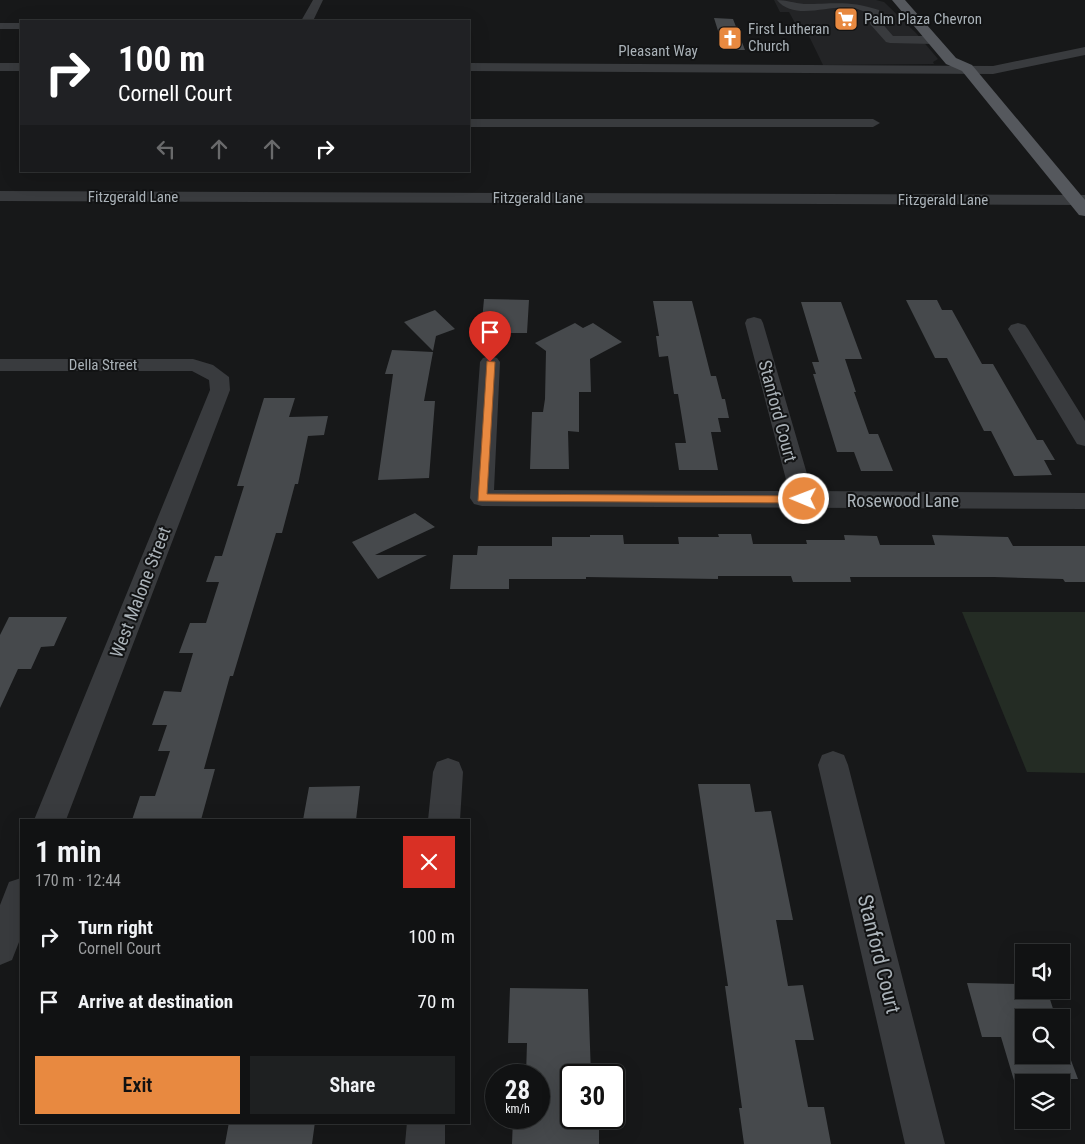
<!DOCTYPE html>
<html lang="en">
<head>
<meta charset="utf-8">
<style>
  body { margin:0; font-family:"Roboto Condensed",sans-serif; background:#1e2021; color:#f1f3f6; height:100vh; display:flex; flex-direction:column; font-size:19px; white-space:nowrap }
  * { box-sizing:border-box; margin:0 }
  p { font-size:16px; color:#9c9ea0 }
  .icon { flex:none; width:28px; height:28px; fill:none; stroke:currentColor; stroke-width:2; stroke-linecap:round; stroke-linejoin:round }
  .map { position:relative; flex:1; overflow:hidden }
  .sheet { position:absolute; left:20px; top:819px; width:450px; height:305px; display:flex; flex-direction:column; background:#111213; border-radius:0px; box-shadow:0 5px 20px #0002,0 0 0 1px #303233 }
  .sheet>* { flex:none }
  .banner { position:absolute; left:20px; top:20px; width:450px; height:152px; border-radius:0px; box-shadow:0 5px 20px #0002,0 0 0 1px #303233; background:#202124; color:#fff; overflow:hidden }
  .fabs { position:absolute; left:1015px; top:944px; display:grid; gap:10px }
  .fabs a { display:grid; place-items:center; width:55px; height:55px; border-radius:0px; background:#111213; box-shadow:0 5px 20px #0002,0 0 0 1px #303233; font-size:25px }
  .speed { position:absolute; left:485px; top:1064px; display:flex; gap:10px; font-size:25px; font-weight:700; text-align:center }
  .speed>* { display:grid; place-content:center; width:65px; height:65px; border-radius:50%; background:#111213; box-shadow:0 5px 20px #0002,0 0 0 1px #303233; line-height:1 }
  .speed small { font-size:12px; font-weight:400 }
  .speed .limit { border:2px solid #111; border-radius:8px; background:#fff; color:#111 }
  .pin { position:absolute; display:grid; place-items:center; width:42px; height:42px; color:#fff; margin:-51px -21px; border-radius:50% 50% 50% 0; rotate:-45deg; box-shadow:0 0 5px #0007 }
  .pin .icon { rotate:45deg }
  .me { position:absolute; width:55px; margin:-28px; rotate:271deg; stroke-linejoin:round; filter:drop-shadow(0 0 4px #0008) }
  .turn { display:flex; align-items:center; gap:18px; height:105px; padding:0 15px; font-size:22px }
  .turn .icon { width:65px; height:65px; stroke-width:2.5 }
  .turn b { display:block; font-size:35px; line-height:42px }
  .lanes { display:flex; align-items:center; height:48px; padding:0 15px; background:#0003; justify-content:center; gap:25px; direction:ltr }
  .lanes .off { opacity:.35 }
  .round { display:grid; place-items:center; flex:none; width:52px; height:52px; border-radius:0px; background:#1e2021 }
  .headline { display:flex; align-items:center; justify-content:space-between; height:85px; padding:0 15px }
  h1 { font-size:30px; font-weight:600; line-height:38px }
  .primary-button { display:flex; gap:10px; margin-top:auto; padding:10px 15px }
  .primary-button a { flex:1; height:58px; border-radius:0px; background:#e88940; color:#111; font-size:20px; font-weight:600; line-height:58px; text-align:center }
  .primary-button a+a { background:#1e2021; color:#f1f3f6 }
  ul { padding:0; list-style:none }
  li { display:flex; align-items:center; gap:15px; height:65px; padding:0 15px }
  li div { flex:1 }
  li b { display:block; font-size:19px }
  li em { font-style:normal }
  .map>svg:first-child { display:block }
  .built { fill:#232426 }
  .green { fill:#242c24 }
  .building { fill:#46494c }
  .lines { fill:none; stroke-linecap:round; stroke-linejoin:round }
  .minor { fill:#393b3e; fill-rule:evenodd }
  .major { fill:#55585d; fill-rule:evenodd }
  .route { fill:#e88940; stroke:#97592a }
  .labels { text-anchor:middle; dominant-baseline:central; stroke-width:4; stroke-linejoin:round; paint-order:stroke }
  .far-poi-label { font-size:15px; fill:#aab2b8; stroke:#121314; text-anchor:start }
  .far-street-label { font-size:15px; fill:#aab2b8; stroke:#121314 }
  .street-label { font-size:18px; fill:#aab2b8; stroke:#121314 }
  .near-street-label { font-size:21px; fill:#aab2b8; stroke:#121314 }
</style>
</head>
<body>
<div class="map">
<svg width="1085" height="1144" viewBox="0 0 1085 1144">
  <rect width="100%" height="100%" fill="#171819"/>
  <path class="built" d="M774 0H876L884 2 916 33 938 59 933 62 934 64 823 65 807 32H800L789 12H780Z"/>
  <path class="green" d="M962 612H1085V773L1027 772Z"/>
  <path class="building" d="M714 18 733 19 745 50H724Z
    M484 299 529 300 527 333H505L506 321H482Z
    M906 300H937L942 310H952L982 364H993L1037 440H1043L1055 460H1044L1052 475 1014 476 991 431H984L947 358H935Z
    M653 301H692L711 376H716L722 399H725L729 418H718L721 432H711L718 470H679L675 443H686L678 394H674L668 356 659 357 656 336H659Z
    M801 302H841L862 359H845L856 392H854L869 434H878L893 471H861L854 452H837L813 374H816L812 362H819Z
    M435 310 455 329 436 336 433 351 404 322Z
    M575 323 583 328 593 323 622 342 590 359 591 392H579V432L568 431 569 469H530L532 412H543L545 399 546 351 535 343Z
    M392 350 433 352 424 401H435L429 478 378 480 393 374H385Z
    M264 398H295L289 417 328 416 324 435 308 436 298 484H295L282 533H276L233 676H230L204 769H215L201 820H132L140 796H155L170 751H158L167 725H152L164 691 181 692 193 653H179L190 623H206L219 582H206L215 556H222L244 486H237Z
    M415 513 435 527 375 555H427L378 579 352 542Z
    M718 534H751L753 544H807L806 540H845L844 535 877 536 880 545H935L932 535 1008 537 1013 546H1085V582H1065L1063 579 994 577H850L851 582H793L791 576H718V579L586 577V579H509V589H450L453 555H477L478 546H552V537H590V535H623L624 544H679L678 537H719Z
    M9 617H67L54 646 41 647 31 669H18L0 708V635Z
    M698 784H750L755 812 771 811 793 920H776L788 986 803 985 814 1040H795L808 1107H824L831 1144H744L739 1108H742L725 986H728Z
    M360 786 356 820H303L309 787Z
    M967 983 1024 984V990H1047L1056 1018H1024V1055H1069L1078 1079H1024V1096L1019 1097 1001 1037H982Z
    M510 988 588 989 591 1075H571V1118H599V1144H512L513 1118H539V1075H526L527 1043H508Z
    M229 1122H315L312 1144H225Z"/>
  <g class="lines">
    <path class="minor" d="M313 0H323L313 21H301Z
      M777 0C786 0 794 3 804 4 834 4 849 0 879 10L880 21 893 36H933L939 40 933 44 890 43 886 42 870 24 869 14C863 11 857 8 850 8 828 5 794 21 777 0Z
      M0 23H21V29H0Z
      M1085 47V55L993 74 469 71V63L993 66Z
      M0 63H21V71H0Z
      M469 119H873L880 123 873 127H469Z
      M0 191 1085 195V205L0 201Z
      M754 317 761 319 763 323 812 491 1085 493V509L482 506 474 504 470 498 480 362 483 358 490 356 497 358 500 362 494 490 789 491 745 323 747 319Z
      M1018 323 1025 325 1028 329 1085 421V446L1077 444 1008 329 1011 325Z
      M0 359H193L213 365 229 377 230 390 66 820H34L210 390 209 380 192 371H0Z
      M833 751 844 755 848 765 945 1144H905L818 765 822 755Z
      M448 758 459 762 463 772 460 820H428L433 772 437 762Z
      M21 878V937L12 960 0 965V905L9 882Z
      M407 1122H445V1144H405Z"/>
    <path class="major" d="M892 0H905L956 58 972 65 1085 200V216L1079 215 962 71 946 64Z"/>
  </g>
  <path class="route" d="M487 361 495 362 487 494 804 496 809 499 804 503 478 501Z"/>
  <defs>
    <g id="supermarket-square" transform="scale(1.25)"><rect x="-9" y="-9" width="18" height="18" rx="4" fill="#e88940" stroke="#121314"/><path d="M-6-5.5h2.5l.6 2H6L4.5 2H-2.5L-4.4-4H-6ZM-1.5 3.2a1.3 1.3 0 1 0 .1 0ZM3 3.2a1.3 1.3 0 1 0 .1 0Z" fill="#fff"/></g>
    <g id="church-square" transform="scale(1.25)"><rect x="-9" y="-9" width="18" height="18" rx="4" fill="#e88940" stroke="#121314"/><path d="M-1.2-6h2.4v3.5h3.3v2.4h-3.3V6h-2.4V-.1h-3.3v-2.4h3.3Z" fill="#fff"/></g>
  </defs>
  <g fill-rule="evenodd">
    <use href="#supermarket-square" x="846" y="19"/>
    <use href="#church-square" x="730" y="38"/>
  </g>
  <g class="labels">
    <g class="far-poi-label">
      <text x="864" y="19">Palm Plaza Chevron</text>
      <text x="748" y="29">First Lutheran<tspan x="748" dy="17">Church</tspan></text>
    </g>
    <g class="far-street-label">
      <text x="658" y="51">Pleasant Way</text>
      <text x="133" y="197">Fitzgerald Lane</text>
      <text x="538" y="198">Fitzgerald Lane</text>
      <text x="943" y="200">Fitzgerald Lane</text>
      <text x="103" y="365">Della Street</text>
    </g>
    <g class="street-label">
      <text transform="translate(778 411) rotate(75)">Stanford Court</text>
      <text x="903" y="500">Rosewood Lane</text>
      <text transform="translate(140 592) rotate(-69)">West Malone Street</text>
    </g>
    <g class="near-street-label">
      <text transform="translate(879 954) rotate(76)">Stanford Court</text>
    </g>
  </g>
</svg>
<div class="fabs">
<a><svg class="icon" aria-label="sound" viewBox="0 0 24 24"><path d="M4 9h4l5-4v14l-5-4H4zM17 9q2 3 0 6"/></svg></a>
<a><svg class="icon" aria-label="search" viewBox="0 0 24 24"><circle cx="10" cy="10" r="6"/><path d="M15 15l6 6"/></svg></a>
<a><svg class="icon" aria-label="layers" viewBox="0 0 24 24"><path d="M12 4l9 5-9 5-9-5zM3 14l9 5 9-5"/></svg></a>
</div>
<div class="speed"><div>28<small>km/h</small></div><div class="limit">30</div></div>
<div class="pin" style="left:490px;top:362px;background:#d93025"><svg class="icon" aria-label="arrive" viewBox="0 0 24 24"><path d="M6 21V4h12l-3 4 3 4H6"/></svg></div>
<svg class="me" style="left:804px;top:499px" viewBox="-20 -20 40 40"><circle r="17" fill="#e88940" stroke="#fff" stroke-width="3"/><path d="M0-11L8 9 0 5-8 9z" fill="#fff"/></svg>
<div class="banner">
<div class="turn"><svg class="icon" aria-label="right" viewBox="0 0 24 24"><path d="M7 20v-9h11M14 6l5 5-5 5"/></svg><div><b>100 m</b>Cornell Court</div></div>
<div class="lanes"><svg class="icon off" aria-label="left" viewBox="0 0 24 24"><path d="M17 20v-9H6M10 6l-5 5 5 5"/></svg><svg class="icon off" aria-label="ahead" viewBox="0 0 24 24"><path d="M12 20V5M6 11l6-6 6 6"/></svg><svg class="icon off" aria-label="ahead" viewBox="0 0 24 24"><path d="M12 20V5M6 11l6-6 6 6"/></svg><svg class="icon" aria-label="right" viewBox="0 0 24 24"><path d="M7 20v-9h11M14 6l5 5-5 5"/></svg></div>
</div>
<section class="sheet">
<div class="headline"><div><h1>1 min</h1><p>170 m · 12:44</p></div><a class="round" style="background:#d93025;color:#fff"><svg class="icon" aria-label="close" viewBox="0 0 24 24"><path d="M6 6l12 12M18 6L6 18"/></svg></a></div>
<ul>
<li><svg class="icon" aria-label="right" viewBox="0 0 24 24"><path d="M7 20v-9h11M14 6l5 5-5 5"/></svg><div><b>Turn right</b><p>Cornell Court</p></div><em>100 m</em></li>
<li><svg class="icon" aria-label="arrive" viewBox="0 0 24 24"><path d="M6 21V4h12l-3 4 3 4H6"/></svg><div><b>Arrive at destination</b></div><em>70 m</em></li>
</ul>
<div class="primary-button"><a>Exit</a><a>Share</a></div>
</section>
</div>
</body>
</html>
